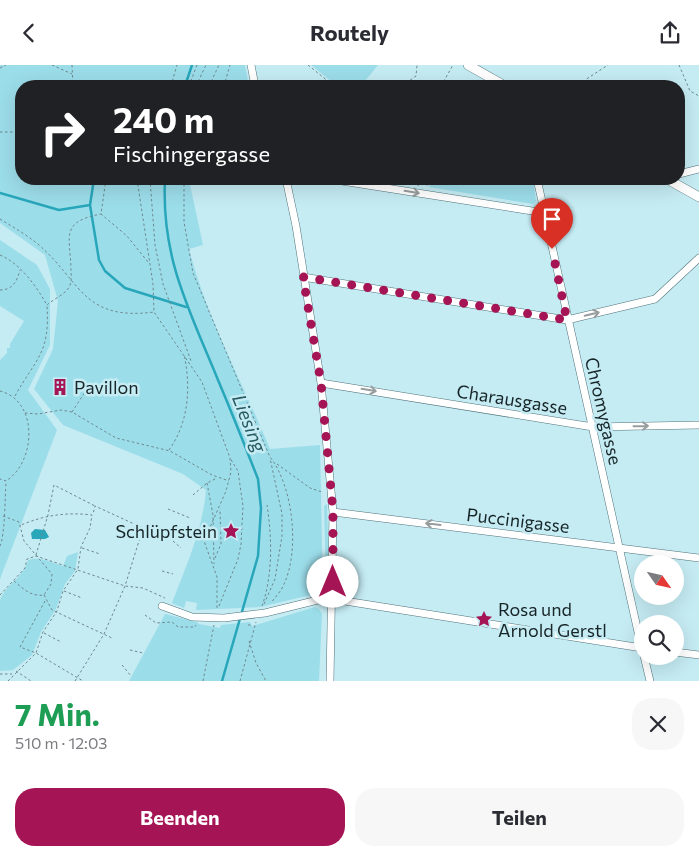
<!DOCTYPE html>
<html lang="de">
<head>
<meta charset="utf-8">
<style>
  body { margin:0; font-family:Commissioner,sans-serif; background:#f7f7f7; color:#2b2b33; height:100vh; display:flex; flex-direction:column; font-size:19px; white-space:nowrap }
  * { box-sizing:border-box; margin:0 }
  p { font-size:16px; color:#7c7c81 }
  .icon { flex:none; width:28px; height:28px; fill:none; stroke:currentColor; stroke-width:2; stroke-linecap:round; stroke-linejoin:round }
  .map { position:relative; height:616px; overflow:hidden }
  .side { display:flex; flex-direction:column; background:#fff; flex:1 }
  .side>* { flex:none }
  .banner { position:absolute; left:15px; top:15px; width:670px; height:105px; border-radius:20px; box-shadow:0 5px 20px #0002; background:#202124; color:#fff; overflow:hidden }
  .needle { width:32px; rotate:124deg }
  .tools { position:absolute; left:634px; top:490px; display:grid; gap:10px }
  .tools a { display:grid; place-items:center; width:50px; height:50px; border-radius:50%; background:#fff; box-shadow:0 5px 20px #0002; font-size:25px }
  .pin { position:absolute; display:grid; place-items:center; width:42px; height:42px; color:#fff; margin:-51px -21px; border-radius:50% 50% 50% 0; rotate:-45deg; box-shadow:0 0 5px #0007 }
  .pin .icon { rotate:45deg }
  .me { position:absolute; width:55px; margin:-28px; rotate:0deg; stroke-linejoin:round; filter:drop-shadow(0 0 4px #0008) }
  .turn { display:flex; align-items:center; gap:18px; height:105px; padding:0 15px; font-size:22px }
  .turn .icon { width:65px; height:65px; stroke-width:2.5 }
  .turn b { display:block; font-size:35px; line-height:42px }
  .round { display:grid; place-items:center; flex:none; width:52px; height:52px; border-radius:20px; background:#f7f7f7 }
  .summary { display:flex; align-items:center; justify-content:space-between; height:85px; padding:0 15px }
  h1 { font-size:30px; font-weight:700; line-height:38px; color:#1e9e55 }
  .primary-button { display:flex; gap:10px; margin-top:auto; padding:10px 15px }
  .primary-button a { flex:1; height:58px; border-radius:20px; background:#a51454; color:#fff; font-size:20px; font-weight:700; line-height:58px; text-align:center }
  .primary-button a+a { background:#f7f7f7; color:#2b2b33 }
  header { display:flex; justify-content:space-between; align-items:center; height:65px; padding:0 15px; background:#fff; font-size:22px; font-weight:700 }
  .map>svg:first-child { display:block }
  .green { fill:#9cddea }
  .water { fill:#28a6ba }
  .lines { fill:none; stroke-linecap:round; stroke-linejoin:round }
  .stream { stroke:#28a6ba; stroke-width:2.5 }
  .minor-casing { stroke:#50737a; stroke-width:8 }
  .tertiary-casing { stroke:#50737a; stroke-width:10 }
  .path { stroke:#6e888d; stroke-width:1; stroke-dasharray:2.5 2.5; stroke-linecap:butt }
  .minor { stroke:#fff; stroke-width:7 }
  .tertiary { stroke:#fff; stroke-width:9 }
  .oneway { stroke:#979d9e }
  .route { stroke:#a51454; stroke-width:9; stroke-dasharray:0 16.2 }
  .labels { text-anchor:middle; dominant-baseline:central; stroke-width:5; stroke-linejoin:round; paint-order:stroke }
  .poi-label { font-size:18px; fill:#172528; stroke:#c5ebf3; text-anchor:start }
  .street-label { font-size:18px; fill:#172528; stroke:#c5ebf3 }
  .water-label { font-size:19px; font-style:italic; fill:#285a63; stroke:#c5ebf3 }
</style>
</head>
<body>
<header><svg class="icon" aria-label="back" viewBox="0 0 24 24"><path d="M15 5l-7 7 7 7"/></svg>Routely<svg class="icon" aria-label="share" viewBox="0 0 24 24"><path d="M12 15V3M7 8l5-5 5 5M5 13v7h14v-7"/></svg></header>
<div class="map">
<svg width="699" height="616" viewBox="0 0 699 616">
  <rect width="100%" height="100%" fill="#c5ebf3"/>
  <path class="green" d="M0 0H245L249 21H21V114H191L189 115 203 180 189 184C207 254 243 318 270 384L320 380 323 527 260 542 196 545 197 538 186 536 184 543 172 538C186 501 203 464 206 425L183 409 63 360 34 324 53 284 58 236 45 190 0 158Z
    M311 0H378L361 21H337Z
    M434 114H533L536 136 533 139 429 122Z
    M0 175 37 200 50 224V280L28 325 57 365 0 514V295L7 288V283H10V279L24 256 0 241Z
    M327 439 329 515 326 516 324 441Z
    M78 487 75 506 65 519 56 544 41 567 32 590 13 605 0 606V535C6 519 24 512 28 495 40 491 51 497 63 501L67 491Z
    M315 542 319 544 322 549 319 616H129L165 549 197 557 199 559 220 563 221 560 250 557 252 561Z"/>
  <path class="water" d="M35 464 45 465 49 472 45 474H32L31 468Z"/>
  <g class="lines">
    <path class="stream" d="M185 21 192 0
      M165 114C161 193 189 244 218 315 232 348 245 381 258 414L261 443 258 491 222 616
      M0 128 59 145 90 140 99 195 105 206 125 223 186 242
      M90 140 94 114"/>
    <g class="minor-casing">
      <path id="minor" d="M251 0 255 21
        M679 109 699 104
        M286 114 296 161 321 318 333 447 330 616
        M329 114 545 148
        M537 114 642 585
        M303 212 567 255 655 234 699 193
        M321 318 593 362 699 360
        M333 447 699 493
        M162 541 192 552 224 553 265 548 326 533 642 583
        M675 587 699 590
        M644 591 650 616"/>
    </g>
    <g class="tertiary-casing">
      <path id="tertiary" d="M468 0 505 21
        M667 114 699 132"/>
    </g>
    <path class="path" d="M52 0 72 9
      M72 0 73 21
      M308 0 334 21
      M679 0 690 26 699 31
      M0 3 6 0
      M171 21 177 0
      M189 21 197 0
      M196 21 206 0
      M209 21 219 0
      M224 21 230 0
      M320 21 325 15
      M402 21 416 11 417 0
      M441 21 453 0
      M580 21 585 15 608 0
      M0 67H21
      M106 114 101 149 127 171 148 197
      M137 114 153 219 154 247 202 317 230 393 231 407 226 426 204 476 217 512V544
      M150 114 155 180 163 219 191 296
      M184 114V157L193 208 270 392C293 421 300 485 284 519 281 527 275 532 271 538
      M418 121 419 118 428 120 431 114
      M0 154C13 162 27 170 39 180 82 218 83 256 154 247
      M0 190C21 199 36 221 47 240 53 234 67 229 70 220 72 215 71 209 71 204 70 170 60 157 101 149
      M0 225C13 225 17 216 20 205
      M0 326C39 336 36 397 6 416L0 414
      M15 331C36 293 50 289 47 241
      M72 347 87 324
      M25 348 38 349 61 345 72 347 116 373 170 386 212 410 229 416
      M169 385C189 357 191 322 184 289
      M277 399 310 423 322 427
      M207 418 213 450 214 499
      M193 430 207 418 217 413
      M168 444 190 453
      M3 451 19 457 24 476 52 509 51 519 44 530C31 532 22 523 13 515
      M173 476 181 483
      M0 481C5 471 5 431 6 418
      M82 483 100 489
      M36 490 48 450 54 420 95 441
      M215 493 221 479 220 444
      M162 506 173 509
      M64 526 82 533
      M0 530 25 503 27 494 36 491 125 521 143 523 165 533
      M44 530 52 545 112 573
      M45 536 20 582 36 588 83 616
      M264 539 275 514 282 471V449L270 393
      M219 541 238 494 241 479 243 441 238 406 230 393
      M262 541C273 510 272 472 267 440
      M145 550 156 558 172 557 178 562H195L196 560
      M248 560H253
      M44 568 61 577
      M249 576 256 598 266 616
      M130 585 143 588
      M122 600 131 611
      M16 606 31 616
      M0 609H12
      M8 616 36 588 43 567 57 546 63 526 78 504 81 482 90 463 92 450C67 447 45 450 21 460
      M75 616 104 569 125 521 143 463 95 441 93 449
      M203 616 214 560
      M240 616 256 557"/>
    <use href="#minor" class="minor"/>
    <use href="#tertiary" class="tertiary"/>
  </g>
  <defs><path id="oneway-shaft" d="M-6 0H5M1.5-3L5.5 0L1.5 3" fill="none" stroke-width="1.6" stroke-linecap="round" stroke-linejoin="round" transform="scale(1.25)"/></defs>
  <g class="oneway">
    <use href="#oneway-shaft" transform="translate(412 127) rotate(9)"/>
    <use href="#oneway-shaft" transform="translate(592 249) rotate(-13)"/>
    <use href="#oneway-shaft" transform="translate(369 325) rotate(9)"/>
    <use href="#oneway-shaft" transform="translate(641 361) rotate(-1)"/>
    <use href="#oneway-shaft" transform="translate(433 459) rotate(-173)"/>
  </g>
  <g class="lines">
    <path class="route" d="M333 517V446L321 318 303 212 567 255 552 184"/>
  </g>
  <defs>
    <g id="building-bare" transform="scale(1.35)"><path d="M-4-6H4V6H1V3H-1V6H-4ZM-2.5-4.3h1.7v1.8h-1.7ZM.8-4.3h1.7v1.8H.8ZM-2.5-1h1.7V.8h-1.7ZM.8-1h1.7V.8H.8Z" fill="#a51454" stroke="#c5ebf3" stroke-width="2.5" paint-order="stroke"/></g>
    <g id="sight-bare" transform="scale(1.35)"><path d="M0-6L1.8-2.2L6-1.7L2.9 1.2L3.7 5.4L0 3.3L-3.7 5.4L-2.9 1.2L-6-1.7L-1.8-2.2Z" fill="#a51454" stroke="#c5ebf3" stroke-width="2.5" paint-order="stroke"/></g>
  </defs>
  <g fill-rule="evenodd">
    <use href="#building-bare" x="60" y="322"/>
    <use href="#sight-bare" x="231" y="466"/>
    <use href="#sight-bare" x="484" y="554"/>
  </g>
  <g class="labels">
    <g class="poi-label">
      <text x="74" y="322">Pavillon</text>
      <text x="217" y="466" text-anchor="end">Schlüpfstein</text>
      <text x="498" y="544">Rosa und<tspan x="498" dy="21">Arnold Gerstl</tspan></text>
    </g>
    <g class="street-label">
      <text transform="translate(512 334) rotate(9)">Charausgasse</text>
      <text transform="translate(604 346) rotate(77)">Chromygasse</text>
      <text transform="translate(518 455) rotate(7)">Puccinigasse</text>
    </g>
    <g class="water-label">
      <text transform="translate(250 358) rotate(68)">Liesing</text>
    </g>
  </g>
</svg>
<div class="tools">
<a><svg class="needle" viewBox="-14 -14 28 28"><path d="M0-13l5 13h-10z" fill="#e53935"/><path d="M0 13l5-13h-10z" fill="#7c7c81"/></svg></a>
<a><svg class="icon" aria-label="search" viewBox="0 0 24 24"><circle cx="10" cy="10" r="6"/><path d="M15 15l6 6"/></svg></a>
</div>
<div class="pin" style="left:552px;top:184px;background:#d93025"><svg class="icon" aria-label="arrive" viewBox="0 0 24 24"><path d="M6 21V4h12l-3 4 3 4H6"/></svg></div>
<svg class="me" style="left:333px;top:517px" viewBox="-20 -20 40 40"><circle r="19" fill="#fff"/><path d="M0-13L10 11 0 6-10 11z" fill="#a51454"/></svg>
<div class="banner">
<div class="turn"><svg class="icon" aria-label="right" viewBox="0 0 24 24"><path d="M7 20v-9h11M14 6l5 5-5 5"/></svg><div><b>240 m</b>Fischingergasse</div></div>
</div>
</div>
<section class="side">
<div class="summary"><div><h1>7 Min.</h1><p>510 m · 12:03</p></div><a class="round"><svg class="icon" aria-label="close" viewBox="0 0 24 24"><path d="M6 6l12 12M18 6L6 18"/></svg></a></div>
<div class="primary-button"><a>Beenden</a><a>Teilen</a></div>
</section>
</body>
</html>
